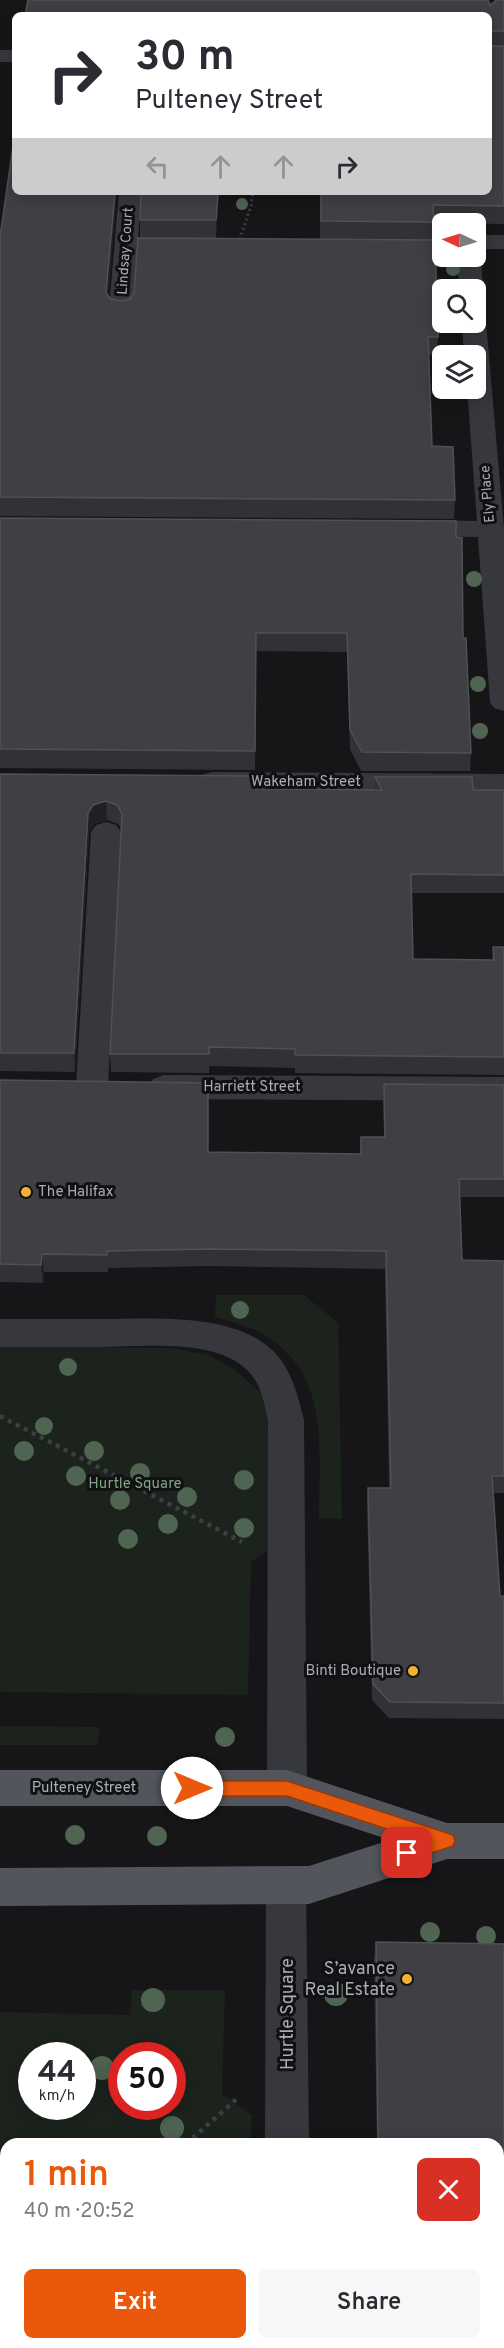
<!DOCTYPE html>
<html lang="en">
<head>
<meta charset="utf-8">
<style>
  body { margin:0; font-family:Overpass,sans-serif; background:#f7f7f7; color:#2b2b33; height:100vh; display:flex; flex-direction:column; font-size:22px; white-space:nowrap }
  * { box-sizing:border-box; margin:0 }
  p { font-size:20px; color:#7c7c81 }
  .icon { flex:none; width:33px; height:33px; fill:none; stroke:currentColor; stroke-width:2; stroke-linecap:round; stroke-linejoin:round }
  .map { position:relative; flex:1; overflow:hidden }
  .details { position:absolute; left:0px; top:2138px; width:504px; height:212px; display:flex; flex-direction:column; background:#fff; border-radius:18px 18px 0 0; box-shadow:0 3px 15px #0003 }
  .details>* { flex:none }
  .hud { position:absolute; left:12px; top:12px; width:480px; height:183px; border-radius:9px; box-shadow:0 3px 15px #0003; background:#fff; color:#2b2b33; overflow:hidden }
  .needle { width:39px; rotate:274deg }
  .tools { position:absolute; left:432px; top:213px; display:grid; gap:12px }
  .tools a { display:grid; place-items:center; width:54px; height:54px; border-radius:9px; background:#fff; box-shadow:0 3px 15px #0003; font-size:30px }
  .speed { position:absolute; left:18px; top:2042px; display:flex; gap:12px; font-size:30px; font-weight:700; text-align:center }
  .speed>* { display:grid; place-content:center; width:78px; height:78px; border-radius:50%; background:#fff; box-shadow:0 3px 15px #0003; line-height:1 }
  .speed small { font-size:15px; font-weight:400 }
  .speed .limit { border:9px solid #d22; background:#fff; color:#111 }
  .pin { position:absolute; display:grid; place-items:center; width:51px; height:51px; color:#fff; margin:-26px; border-radius:12px; box-shadow:0 3px 9px #0006 }
  .me { position:absolute; width:66px; margin:-33px; rotate:90deg; stroke-linejoin:round; filter:drop-shadow(0 0 4px #0008) }
  .turn { display:flex; align-items:center; gap:21px; height:126px; padding:0 24px; font-size:27px }
  .turn .icon { width:78px; height:78px; stroke-width:2.5 }
  .turn b { display:block; font-size:42px; line-height:51px }
  .lanes { display:flex; align-items:center; height:57px; padding:0 24px; background:#0003; justify-content:center; gap:30px; direction:ltr }
  .lanes .off { opacity:.35 }
  .round { display:grid; place-items:center; flex:none; width:63px; height:63px; border-radius:9px; background:#f7f7f7 }
  .overview { display:flex; align-items:center; justify-content:space-between; height:102px; padding:0 24px }
  h1 { font-size:36px; font-weight:600; line-height:45px; color:#ea580c }
  .button { display:flex; gap:12px; margin-top:auto; padding:12px 24px }
  .button a { flex:1; height:69px; border-radius:9px; background:#ea580c; color:#fff; font-size:24px; font-weight:600; line-height:69px; text-align:center }
  .button a+a { background:#f7f7f7; color:#2b2b33 }
  .map>svg:first-child { display:block }
  .green { fill:#1c231d; fill-rule:evenodd }
  .lines { fill:none; stroke-linecap:round; stroke-linejoin:round }
  .path-far1 { stroke:#3d3f44; stroke-width:3; stroke-dasharray:2 3; stroke-linecap:butt }
  .path { stroke:#3d3f44; stroke-width:4.5; stroke-dasharray:4 5; stroke-linecap:butt }
  .minor { fill:#37383d; fill-rule:evenodd }
  .major { fill:#53555c; fill-rule:evenodd }
  .tree { fill:#506452 }
  .wall { fill:#323236 }
  .shaded-wall { fill:#212124 }
  .building { fill:#3f3f44; stroke:#4f5156; stroke-width:1.5 }
  .route { fill:#ea580c; stroke:#983908; stroke-width:1.5 }
  .poi-dot { fill:#f2b134; stroke:#111113; stroke-width:2 }
  .labels { text-anchor:middle; dominant-baseline:central; stroke-width:6; stroke-linejoin:round; paint-order:stroke }
  .far-street-label { font-size:14px; fill:#a8adb8; stroke:#111113 }
  .street-label { font-size:15px; fill:#a8adb8; stroke:#111113 }
  .poi-label { font-size:15px; fill:#a8adb8; stroke:#111113; text-anchor:start }
  .park-label { font-size:15px; fill:#7fa381; stroke:#111113 }
  .near-poi-label { font-size:18px; fill:#a8adb8; stroke:#111113; text-anchor:end }
  .near-street-label { font-size:18px; fill:#a8adb8; stroke:#111113 }
</style>
</head>
<body>
<div class="map">
<svg width="504" height="2348" viewBox="0 0 504 2348">
  <rect width="100%" height="100%" fill="#161618"/>
  <path class="green" d="M216 1295H304L338 1323 342 1519 319 1518C319 1447 332 1368 255 1330 242 1324 228 1321 215 1317Z
    M0 1346 171 1348 209 1355 234 1369 263 1395 271 1420 269 1549 251 1562 248 1695 0 1692Z
    M0 1726 99 1727 98 1745H0Z
    M132 1990H225L222 2094 252 2115 250 2143 6 2144V2343H241L234 2348H0V2012L130 2015ZM32 2055H82V2106H32ZM122 2055H172V2106H122Z"/>
  <g class="lines">
    <path class="path-far1" d="M238 244 251 206 253 192"/>
    <path class="path" d="M0 1416 242 1542
      M186 2144 240 2096
      M0 2310 6 2304
      M287 2343V2348"/>
    <path class="minor" d="M0 50H15V62H0Z
      M119 192H141L138 240 189 242 193 247 189 252 137 254 133 310 130 315 121 317 112 315 109 310Z
      M476 235H504V249H476Z
      M392 242H442V256L384 254 380 249 384 244Z
      M476 251 481 256 483 290 476 296V290H459L457 256H476Z
      M476 315 483 317 486 322 504 529V711L494 708 490 702 478 537 411 536 402 534 398 528 402 522 411 520 477 521 467 388H476V356H464L462 322H476Z
      M212 772 504 774V794L212 792 202 789 198 782 202 775Z
      M106 822 116 825 121 832 108 1086 103 1094 92 1098 81 1094 76 1086 91 832 96 825Z
      M164 1075 504 1077V1101L164 1099 153 1095 148 1087 153 1079Z
      M0 1319C34 1319 67 1319 101 1319 152 1319 232 1312 272 1350 291 1367 298 1396 304 1420L307 1788 301 1801 287 1806 273 1801 267 1788 268 1420C264 1403 261 1383 247 1370 214 1338 144 1347 101 1347 67 1347 34 1347 0 1347Z
      M286 1866 300 1872 306 1885 309 2144H265L266 1885 272 1872Z
      M498 2259H504V2303H498Z"/>
    <path class="major" d="M0 1770H287L447 1823H504V1859H447L309 1904 0 1906V1868L309 1866 390 1840 287 1806H0Z"/>
  </g>
  <g class="tree">
    <circle cx="242" cy="204" r="6"/>
    <circle cx="453" cy="269" r="7"/>
    <circle cx="474" cy="579" r="8"/>
    <circle cx="478" cy="684" r="8"/>
    <circle cx="480" cy="731" r="8"/>
    <circle cx="240" cy="1310" r="9"/>
    <circle cx="68" cy="1367" r="9"/>
    <circle cx="44" cy="1426" r="9"/>
    <circle cx="24" cy="1451" r="10"/>
    <circle cx="94" cy="1451" r="10"/>
    <circle cx="140" cy="1473" r="10"/>
    <circle cx="76" cy="1476" r="10"/>
    <circle cx="244" cy="1480" r="10"/>
    <circle cx="187" cy="1497" r="10"/>
    <circle cx="120" cy="1500" r="10"/>
    <circle cx="168" cy="1524" r="10"/>
    <circle cx="244" cy="1528" r="10"/>
    <circle cx="128" cy="1539" r="10"/>
    <circle cx="225" cy="1737" r="10"/>
    <circle cx="75" cy="1835" r="10"/>
    <circle cx="157" cy="1836" r="10"/>
    <circle cx="430" cy="1932" r="10"/>
    <circle cx="486" cy="1936" r="10"/>
    <circle cx="336" cy="1994" r="12"/>
    <circle cx="153" cy="2000" r="12"/>
    <circle cx="102" cy="2068" r="12"/>
    <circle cx="172" cy="2128" r="12"/>
  </g>
  <path class="wall" d="M494 0H504V224L434 223 433 240 320 239V192L489 15 490 5 494 2Z
    M15 192H117L108 296 111 299 121 301 438 337 437 355H429L432 446 455 500 454 519 0 516V237Z
    M141 192H219L216 238H140V220Z
    M0 518 463 638 471 753 470 771H361L350 749 347 652 256 651 255 770 0 768Z
    M0 774 255 789 374 790 375 777 473 790H504V893H411L413 959 492 960 493 947H504V1075L295 1073V1068L209 1066V1073L111 1072 110 1054 122 829 118 824 107 820 94 824 89 832 75 1072 0 1071Z
    M0 1080 208 1083V1152L360 1154 361 1137H384L383 1102 384 1084 504 1085V1197H459L462 1260 504 1261V1493H494L500 1596H504V1719L389 1718 372 1700 367 1505 368 1488H389L385 1269 207 1266 108 1268V1272H44L43 1283 0 1282Z
    M376 1942 504 1944V2247H498V2144H377L374 1961Z"/>
  <path class="shaded-wall" d="M115 192H117L107 311 106 293Z
    M218 192H219L216 238V220Z
    M106 801 107 820 94 824 89 832 75 1072 74 1053 88 813 93 805Z
    M42 1254 44 1272 43 1283 41 1265Z"/>
  <path class="building" d="M28 0H488L490 5 497 0H504V31H489V15H25Z
    M489 46H504V206L433 205 434 222 321 221V192H489Z
    M15 132V192H115L106 293 111 299 121 301 130 299 134 293 138 238 435 240 438 337H428L432 446 453 447 455 500 0 497V237Z
    M141 192H218L216 220H140Z
    M0 518 456 521V537L462 538 463 638H466L471 753 362 752 350 730 347 633H256L255 751 0 749Z
    M0 774 255 776V789L382 790 375 777H472L473 790H504V875L411 874 413 959 494 960 493 947H504V1057L295 1055V1049L209 1047V1054H110L122 814 117 805 106 801 93 805 88 813 74 1053H0Z
    M0 1080 208 1083V1152L361 1154V1137H385L384 1084 504 1085V1179H459L462 1260 504 1261V1476H492L500 1596H504V1703L390 1702 373 1684 368 1488H391L386 1251 207 1249 107 1251V1255L42 1254 41 1265 0 1264Z
    M376 1942 504 1944V2231H498V2144H378Z
    M498 2313H504V2348H407V2343H498Z"/>
  <path class="route" d="M192 1781H287L447 1833 453 1835 455 1841 453 1846 407 1861 401 1859 399 1853 401 1848 423 1841 287 1796H192L186 1794 183 1788 186 1783Z"/>
  <g class="poi-dot">
    <circle cx="26" cy="1192" r="6"/>
    <circle cx="413" cy="1671" r="6"/>
    <circle cx="407" cy="1979" r="6"/>
  </g>
  <g class="labels">
    <g class="far-street-label">
      <text transform="translate(126 251) rotate(-86)">Lindsay Court</text>
      <text transform="translate(488 494) rotate(-95)">Ely Place</text>
    </g>
    <g class="street-label">
      <text x="306" y="782">Wakeham Street</text>
      <text x="252" y="1087">Harriett Street</text>
      <text x="84" y="1788">Pulteney Street</text>
    </g>
    <g class="poi-label">
      <text x="38" y="1192">The Halifax</text>
      <text x="401" y="1671" text-anchor="end">Binti Boutique</text>
    </g>
    <g class="park-label">
      <text x="135" y="1484">Hurtle Square</text>
    </g>
    <g class="near-poi-label">
      <text x="395" y="1969">S’avance<tspan x="395" dy="21">Real Estate</tspan></text>
    </g>
    <g class="near-street-label">
      <text transform="translate(288 2014) rotate(-90)">Hurtle Square</text>
    </g>
  </g>
</svg>
<div class="tools">
<a><svg class="needle" viewBox="-14 -14 28 28"><path d="M0-13l5 13h-10z" fill="#e53935"/><path d="M0 13l5-13h-10z" fill="#7c7c81"/></svg></a>
<a><svg class="icon" aria-label="search" viewBox="0 0 24 24"><circle cx="10" cy="10" r="6"/><path d="M15 15l6 6"/></svg></a>
<a><svg class="icon" aria-label="layers" viewBox="0 0 24 24"><path d="M12 4l9 5-9 5-9-5zM3 14l9 5 9-5"/></svg></a>
</div>
<div class="speed"><div>44<small>km/h</small></div><div class="limit">50</div></div>
<div class="pin" style="left:407px;top:1853px;background:#d93025"><svg class="icon" aria-label="arrive" viewBox="0 0 24 24"><path d="M6 21V4h12l-3 4 3 4H6"/></svg></div>
<svg class="me" style="left:192px;top:1788px" viewBox="-20 -20 40 40"><circle r="19" fill="#fff"/><path d="M0-13L10 11 0 6-10 11z" fill="#ea580c"/></svg>
<div class="hud">
<div class="turn"><svg class="icon" aria-label="right" viewBox="0 0 24 24"><path d="M7 20v-9h11M14 6l5 5-5 5"/></svg><div><b>30 m</b>Pulteney Street</div></div>
<div class="lanes"><svg class="icon off" aria-label="left" viewBox="0 0 24 24"><path d="M17 20v-9H6M10 6l-5 5 5 5"/></svg><svg class="icon off" aria-label="ahead" viewBox="0 0 24 24"><path d="M12 20V5M6 11l6-6 6 6"/></svg><svg class="icon off" aria-label="ahead" viewBox="0 0 24 24"><path d="M12 20V5M6 11l6-6 6 6"/></svg><svg class="icon" aria-label="right" viewBox="0 0 24 24"><path d="M7 20v-9h11M14 6l5 5-5 5"/></svg></div>
</div>
<section class="details">
<div class="overview"><div><h1>1 min</h1><p>40 m · 20:52</p></div><a class="round" style="background:#d93025;color:#fff"><svg class="icon" aria-label="close" viewBox="0 0 24 24"><path d="M6 6l12 12M18 6L6 18"/></svg></a></div>
<div class="button"><a>Exit</a><a>Share</a></div>
</section>
</div>
</body>
</html>
